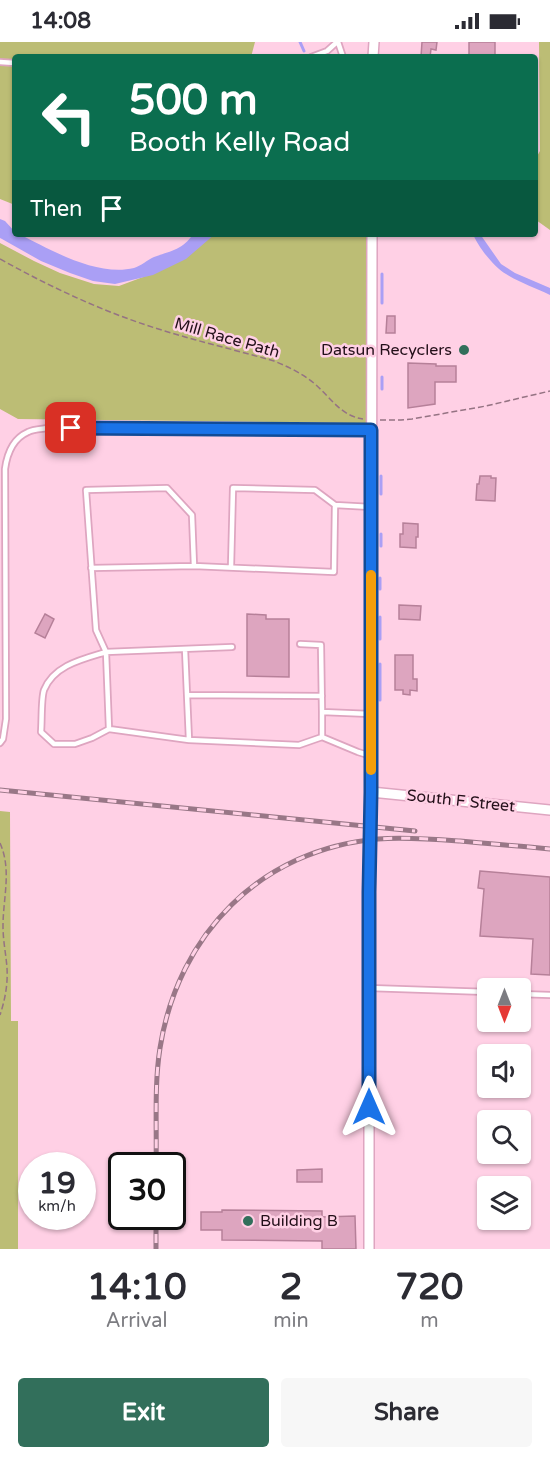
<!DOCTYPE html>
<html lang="en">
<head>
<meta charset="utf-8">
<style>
  body { margin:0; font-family:"Varela Round",sans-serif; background:#f7f7f7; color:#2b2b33; height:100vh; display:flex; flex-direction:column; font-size:22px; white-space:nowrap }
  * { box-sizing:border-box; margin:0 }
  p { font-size:20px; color:#7c7c81 }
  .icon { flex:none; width:33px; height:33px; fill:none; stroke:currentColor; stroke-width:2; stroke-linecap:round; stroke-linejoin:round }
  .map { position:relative; height:1207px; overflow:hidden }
  .side { display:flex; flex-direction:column; background:#fff; flex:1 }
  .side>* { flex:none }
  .guide { position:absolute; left:12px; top:12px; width:526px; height:183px; border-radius:6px; box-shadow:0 2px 4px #0004; background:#0b6e4f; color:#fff; overflow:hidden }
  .needle { width:39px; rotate:180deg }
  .tools { position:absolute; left:477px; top:936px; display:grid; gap:12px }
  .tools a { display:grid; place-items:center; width:54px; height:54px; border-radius:6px; background:#fff; box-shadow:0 2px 4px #0004; font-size:30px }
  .speed { position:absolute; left:18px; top:1110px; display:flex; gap:12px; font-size:30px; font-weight:700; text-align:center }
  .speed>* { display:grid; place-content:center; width:78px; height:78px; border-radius:50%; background:#fff; box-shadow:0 2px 4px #0004; line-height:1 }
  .speed small { font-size:15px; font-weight:400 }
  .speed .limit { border:3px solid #111; border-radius:9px; background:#fff; color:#111 }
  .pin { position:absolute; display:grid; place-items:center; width:51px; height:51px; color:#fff; margin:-26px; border-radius:12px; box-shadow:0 3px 9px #0006 }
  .me { position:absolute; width:66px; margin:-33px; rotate:0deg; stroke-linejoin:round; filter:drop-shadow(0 0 4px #0008) }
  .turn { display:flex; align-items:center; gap:21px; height:126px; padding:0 18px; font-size:27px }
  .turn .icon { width:78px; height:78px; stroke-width:2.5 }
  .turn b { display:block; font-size:42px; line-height:51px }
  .then { display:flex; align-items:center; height:57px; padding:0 18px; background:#0003; gap:12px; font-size:22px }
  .eta { display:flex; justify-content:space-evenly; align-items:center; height:102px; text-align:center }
  .eta b { font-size:36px; font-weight:700; line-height:42px }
  .action { display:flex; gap:12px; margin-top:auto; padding:12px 18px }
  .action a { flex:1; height:69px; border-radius:6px; background:#326f5b; color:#fff; font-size:24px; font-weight:700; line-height:69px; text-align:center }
  .action a+a { background:#f7f7f7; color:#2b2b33 }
  .status { display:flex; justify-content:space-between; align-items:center; height:42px; padding:0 30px; background:#fff; direction:ltr }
  .status svg { height:16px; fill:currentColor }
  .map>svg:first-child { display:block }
  .green { fill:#bcbd75 }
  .water { fill:#aa9ff5 }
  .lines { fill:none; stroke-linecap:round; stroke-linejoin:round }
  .stream { stroke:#aa9ff5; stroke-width:3 }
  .building { fill:#dda5bf; stroke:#b68099; stroke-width:1.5 }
  .service-casing { stroke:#dea5c0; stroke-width:8 }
  .minor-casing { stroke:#dea5c0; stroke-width:12 }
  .path { stroke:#957383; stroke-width:1.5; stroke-dasharray:6 3; stroke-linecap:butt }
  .service { stroke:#fff; stroke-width:4.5 }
  .minor { stroke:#fff; stroke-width:9 }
  .rail-casing { stroke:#997787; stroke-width:5 }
  .rail { stroke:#ffd0e5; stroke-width:3; stroke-dasharray:9; stroke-linecap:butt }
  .route-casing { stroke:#114b97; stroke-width:15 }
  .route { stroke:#1a73e8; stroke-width:10 }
  .slow { stroke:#f59e0b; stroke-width:10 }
  .poi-dot { fill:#326f5b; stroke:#ffd0e5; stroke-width:2 }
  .labels { text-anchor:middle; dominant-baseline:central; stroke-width:5; stroke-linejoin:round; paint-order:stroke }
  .street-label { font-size:16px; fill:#230f19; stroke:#ffd0e5 }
  .poi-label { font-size:16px; fill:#230f19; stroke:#ffd0e5; text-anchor:end }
</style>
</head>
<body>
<div class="status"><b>14:08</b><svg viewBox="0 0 49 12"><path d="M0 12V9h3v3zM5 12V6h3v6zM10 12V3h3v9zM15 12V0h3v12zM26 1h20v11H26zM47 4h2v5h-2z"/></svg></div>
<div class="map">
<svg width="550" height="1207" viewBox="0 0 550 1207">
  <rect width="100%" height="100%" fill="#ffd0e5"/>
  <path class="green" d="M0 0H255L251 15H15V163L0 157Z
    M539 0H550V188L536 178V116L540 109Z
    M213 192H366V386L352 381 18 377 0 367V201L34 219 60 231 94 242 119 244 143 235Z
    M0 769 10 770 11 979H18V1207H0Z"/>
  <path class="water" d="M0 177 5 179 15 190V192H19C51 208 97 235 134 226 141 224 147 218 154 215 170 209 183 208 193 192H215L186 217 153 233 115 242 93 239 70 231 41 219 2 197 0 196Z
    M473 192H480L501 222 515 231 550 246V253C536 246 520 241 506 232 494 225 478 205 473 192Z"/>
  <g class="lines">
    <path class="stream" d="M300 0 304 9
      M382 232V261
      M382 335V347
      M381 434V452
      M381 504V492
      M380 536V547
      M380 575V597
      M380 622V658"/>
  </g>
  <path class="building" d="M422 0H437L436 8 431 7 430 15H421Z
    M469 0H495V15H469Z
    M387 274H395V291H386Z
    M408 321 436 322V324H456V340H435V362L408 366Z
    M480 434H491V436H496L495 459 476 458 477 442H479Z
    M403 481 418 482V495H416V506L400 505V492H403Z
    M399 563 421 564 420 578 399 577Z
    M45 572 54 577 45 596 35 591Z
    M247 572 266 573V577H289V635L247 634Z
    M395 613H413V637H417V649L410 648V653L403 652V648H395Z
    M480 829 550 835V933L531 932 533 897 480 894 484 847 478 846Z
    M322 1127V1140H297V1128Z
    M222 1168 322 1169V1175L355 1174 356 1207H322V1199L222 1198V1188H201V1170H222Z"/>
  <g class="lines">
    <g class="service-casing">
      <path id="service" d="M338 0 343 15
        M311 15 327 9 337 0
        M0 20 15 21
        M335 463 371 465
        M194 524 334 530 335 463 315 448 233 446 231 525
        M91 526 194 524 192 473 167 446 86 448 96 588 106 610C83 617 54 623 44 648 41 657 42 679 41 690L54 702H75L92 696 109 687
        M300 602 321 603 322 670 371 672
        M232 605 106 610 109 687 189 698 299 703 322 695 358 710 371 714
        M185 607 187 653
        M322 670V695
        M189 698 187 653 322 654
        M0 701 3 697 6 677 5 427C7 412 12 397 28 390 33 387 42 387 48 386L371 388
        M369 946 488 950
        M520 952 550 953"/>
    </g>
    <g class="minor-casing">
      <path id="minor" d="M373 15 374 0
        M371 750 550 768
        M369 1207V892L371 750 372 192"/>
    </g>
    <path class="path" d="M0 217C47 243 95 266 146 283 188 297 232 307 274 319 289 325 303 332 315 342 331 356 341 374 363 377
      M380 378H401L412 377 486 364 550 349
      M0 801C12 828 3 856 3 884 3 899 6 912 7 926 8 942 5 958 0 973"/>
    <use href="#service" class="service"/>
    <use href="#minor" class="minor"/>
    <g class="rail-casing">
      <path id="rail" d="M0 748 415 789
        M156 1124C157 1085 154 1044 160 1006 178 892 261 807 378 797 405 795 432 797 460 799 490 802 520 804 550 807
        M156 1174V1207"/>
    </g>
    <use href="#rail" class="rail"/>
  </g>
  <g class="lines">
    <g class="route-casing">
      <path id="route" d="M71 386 371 388V750L369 850V1065"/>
    </g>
    <use href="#route" class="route"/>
    <path class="slow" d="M371 533V728"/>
  </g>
  <g class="poi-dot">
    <circle cx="464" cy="308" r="6"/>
    <circle cx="248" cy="1179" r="6"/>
  </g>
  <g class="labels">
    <g class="street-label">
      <text transform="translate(227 296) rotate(16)">Mill Race Path</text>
      <text transform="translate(461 759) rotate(6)">South F Street</text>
    </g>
    <g class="poi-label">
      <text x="452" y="308">Datsun Recyclers</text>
      <text x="260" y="1179" text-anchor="start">Building B</text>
    </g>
  </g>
</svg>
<div class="tools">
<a><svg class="needle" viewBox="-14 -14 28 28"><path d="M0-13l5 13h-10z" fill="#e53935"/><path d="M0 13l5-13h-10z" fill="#7c7c81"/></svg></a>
<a><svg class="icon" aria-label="sound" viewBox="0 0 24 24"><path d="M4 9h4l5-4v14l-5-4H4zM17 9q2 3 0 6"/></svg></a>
<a><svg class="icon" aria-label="search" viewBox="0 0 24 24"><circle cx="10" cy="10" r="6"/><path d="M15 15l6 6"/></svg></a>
<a><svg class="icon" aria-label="layers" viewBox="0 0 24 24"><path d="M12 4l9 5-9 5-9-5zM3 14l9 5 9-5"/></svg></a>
</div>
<div class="speed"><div>19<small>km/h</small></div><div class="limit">30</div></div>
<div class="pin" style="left:71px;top:386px;background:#d93025"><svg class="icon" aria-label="arrive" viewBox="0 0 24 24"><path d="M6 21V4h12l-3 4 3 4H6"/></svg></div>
<svg class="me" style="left:369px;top:1065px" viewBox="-20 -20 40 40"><path d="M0-17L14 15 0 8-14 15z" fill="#1a73e8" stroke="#fff" stroke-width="4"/></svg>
<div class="guide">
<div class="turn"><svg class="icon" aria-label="left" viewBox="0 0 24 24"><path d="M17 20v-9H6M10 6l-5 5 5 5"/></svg><div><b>500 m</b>Booth Kelly Road</div></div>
<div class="then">Then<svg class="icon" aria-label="arrive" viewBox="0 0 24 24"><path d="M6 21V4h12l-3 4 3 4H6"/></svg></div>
</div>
</div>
<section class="side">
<div class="eta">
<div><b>14:10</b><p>Arrival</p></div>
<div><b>2</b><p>min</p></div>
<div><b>720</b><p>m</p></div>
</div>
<div class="action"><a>Exit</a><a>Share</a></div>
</section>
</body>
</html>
